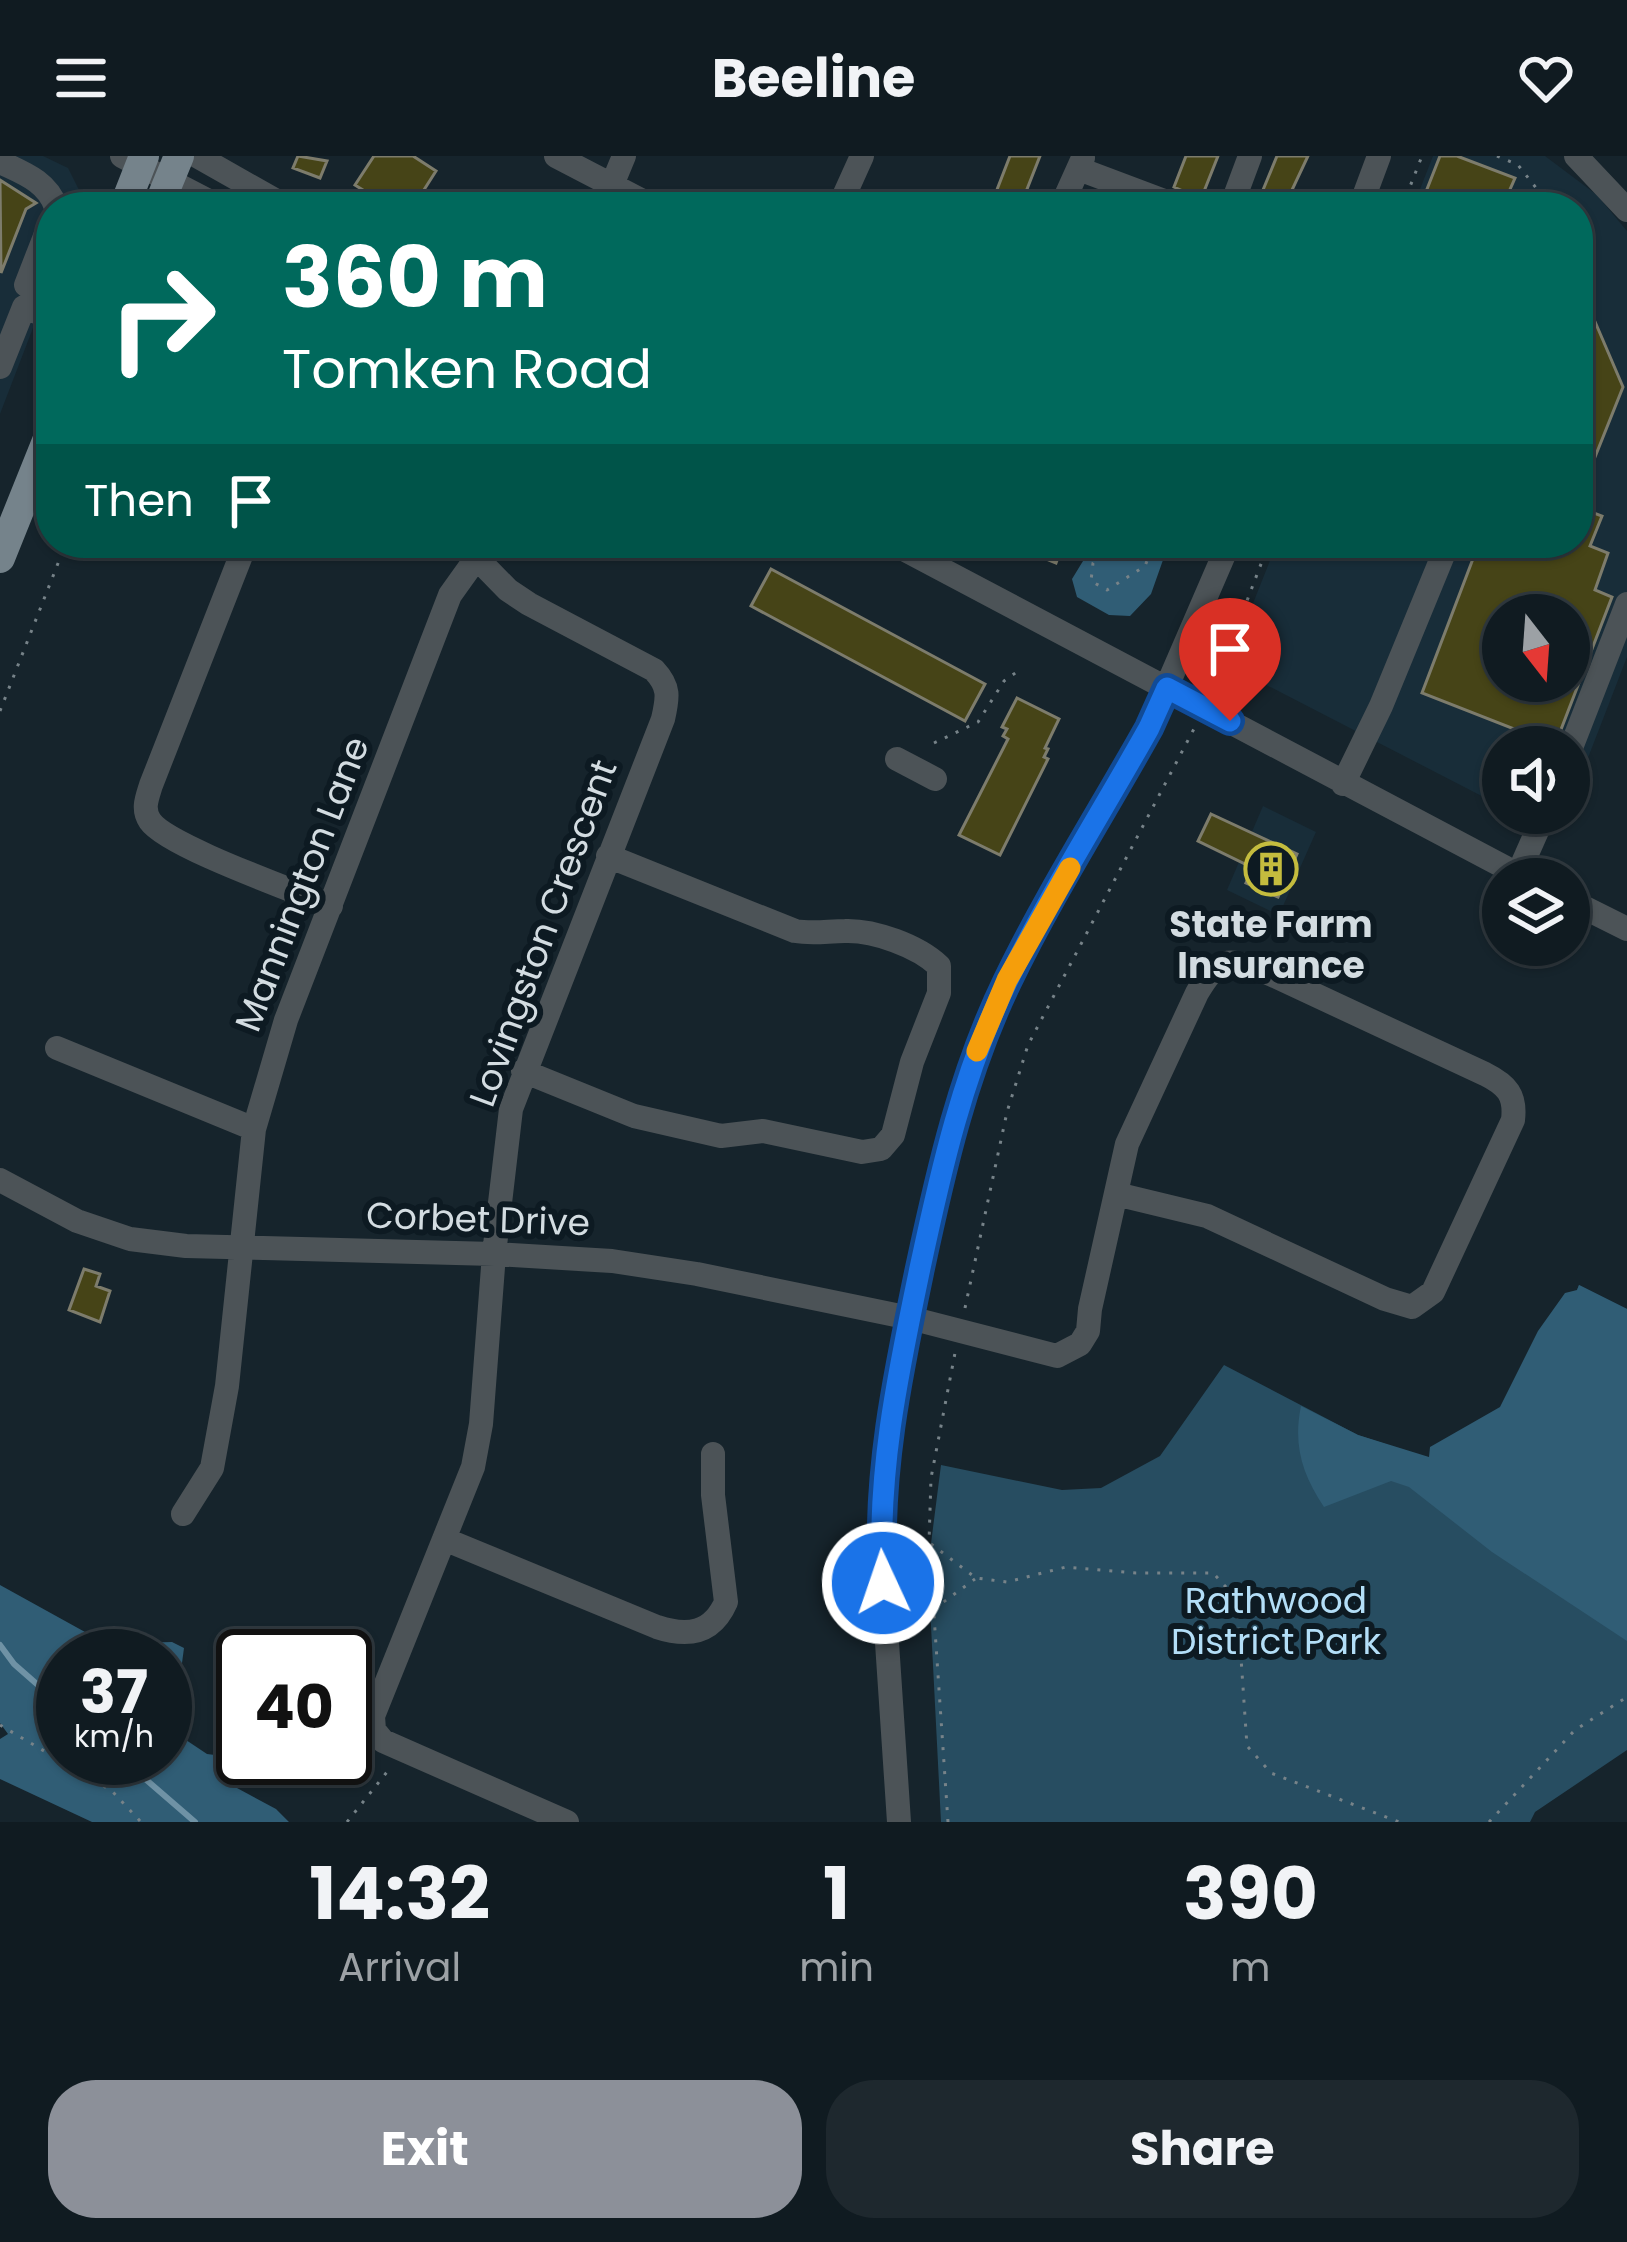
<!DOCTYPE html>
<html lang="en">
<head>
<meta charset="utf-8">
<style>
  body { margin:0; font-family:Poppins,sans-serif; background:#1e282e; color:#f1f3f6; height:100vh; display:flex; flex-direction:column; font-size:45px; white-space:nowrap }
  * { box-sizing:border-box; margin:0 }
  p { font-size:39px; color:#9ca1a5 }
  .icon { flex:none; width:66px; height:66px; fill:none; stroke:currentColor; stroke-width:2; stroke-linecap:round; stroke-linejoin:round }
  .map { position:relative; height:1666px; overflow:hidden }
  .side { display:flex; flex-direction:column; background:#101b21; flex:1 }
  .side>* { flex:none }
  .top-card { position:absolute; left:36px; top:36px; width:1557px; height:366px; border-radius:48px; box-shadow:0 3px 9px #0004,0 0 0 3px #30393f; background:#00695c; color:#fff; overflow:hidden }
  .needle { width:78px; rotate:163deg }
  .buttons { position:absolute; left:1482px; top:438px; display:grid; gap:24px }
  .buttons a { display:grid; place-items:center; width:108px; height:108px; border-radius:50%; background:#101b21; box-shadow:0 3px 9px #0004,0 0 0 3px #30393f; font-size:60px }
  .speed { position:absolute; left:36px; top:1473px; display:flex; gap:24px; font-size:60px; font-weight:700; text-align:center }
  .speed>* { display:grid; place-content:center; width:156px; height:156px; border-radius:50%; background:#101b21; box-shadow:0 3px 9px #0004,0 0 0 3px #30393f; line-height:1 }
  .speed small { font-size:30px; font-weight:400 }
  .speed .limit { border:6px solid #111; border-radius:18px; background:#fff; color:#111 }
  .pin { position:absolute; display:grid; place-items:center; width:102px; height:102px; color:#fff; margin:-123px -51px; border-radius:50% 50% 50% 0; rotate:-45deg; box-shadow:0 0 12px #0007 }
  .pin .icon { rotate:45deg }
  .me { position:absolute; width:132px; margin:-66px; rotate:357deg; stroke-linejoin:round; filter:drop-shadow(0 0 9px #0008) }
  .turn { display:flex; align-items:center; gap:42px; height:252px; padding:0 48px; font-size:54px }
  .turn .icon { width:156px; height:156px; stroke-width:2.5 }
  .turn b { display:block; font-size:84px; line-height:102px }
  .then { display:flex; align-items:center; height:114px; padding:0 48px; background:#0003; gap:24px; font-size:45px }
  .eta { display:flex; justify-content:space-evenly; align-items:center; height:204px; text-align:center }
  .eta b { font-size:72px; font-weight:700; line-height:84px }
  .cta { display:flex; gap:24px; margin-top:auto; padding:24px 48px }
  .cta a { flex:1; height:138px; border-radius:48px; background:#8c9099; color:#fff; font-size:48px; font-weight:700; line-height:138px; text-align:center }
  .cta a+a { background:#1e282e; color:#f1f3f6 }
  header { display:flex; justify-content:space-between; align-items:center; height:156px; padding:0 48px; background:#101b21; font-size:54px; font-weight:700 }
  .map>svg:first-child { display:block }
  .built { fill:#182d39; fill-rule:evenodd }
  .green { fill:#274d61 }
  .forest { fill:#305d75; fill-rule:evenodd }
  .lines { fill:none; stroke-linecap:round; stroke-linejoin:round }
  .stream { stroke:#6f92a5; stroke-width:6 }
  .building { fill:#464417; stroke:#7d7c6c; stroke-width:3; fill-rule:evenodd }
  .path { stroke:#778389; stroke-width:3; stroke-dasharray:3 9; stroke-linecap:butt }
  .minor { stroke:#4c5357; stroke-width:24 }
  .major { stroke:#75838b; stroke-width:30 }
  .route-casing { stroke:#114b97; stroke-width:30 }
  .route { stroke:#1a73e8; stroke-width:21 }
  .slow { stroke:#f59e0b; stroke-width:21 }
  .labels { text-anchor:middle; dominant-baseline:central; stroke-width:12; stroke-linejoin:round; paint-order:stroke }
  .street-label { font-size:36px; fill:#d3dce1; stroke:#0d1a22 }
  .poi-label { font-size:36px; font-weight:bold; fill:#d3dce1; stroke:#0d1a22 }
  .park-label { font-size:36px; fill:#b3def7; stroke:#0d1a22 }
</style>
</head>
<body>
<header><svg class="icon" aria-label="menu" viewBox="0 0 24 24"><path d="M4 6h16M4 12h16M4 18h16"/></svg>Beeline<svg class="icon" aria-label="heart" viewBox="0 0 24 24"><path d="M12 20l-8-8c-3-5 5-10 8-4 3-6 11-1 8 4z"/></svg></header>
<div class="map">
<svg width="1627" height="1666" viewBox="0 0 1627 1666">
  <rect width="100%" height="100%" fill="#16242c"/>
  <path class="built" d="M0 0H43L68 12 79 34 78 51H51V125L0 258Z
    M1433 0H1545L1597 39 1627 75V501L1569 651V591H1503V651L1247 519 1236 490 1277 387H1578V51H1413ZM1503 459H1569V525H1503Z
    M1263 650 1316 676 1279 759 1227 734Z"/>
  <path class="green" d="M1579 1129 1627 1153V1594L1535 1656 1530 1666H941L928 1411 941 1309 1062 1334 1101 1332 1160 1300 1224 1209 1358 1279 1470 1316 1561 1178Z"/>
  <path class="forest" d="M1094 387H1169L1151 438 1130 460 1109 459 1077 441 1072 423Z
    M1579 1129 1627 1153V1485L1492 1396 1409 1331 1391 1325 1324 1351C1302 1318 1293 1289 1301 1250L1358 1279 1429 1301 1430 1291 1500 1251 1538 1175 1565 1137 1577 1134Z
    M0 1429 85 1476 116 1473 138 1487 172 1486 184 1492 178 1537 183 1582 207 1598 231 1601 237 1632 276 1653 289 1666H92L0 1623V1583L8 1578 0 1567ZM63 1500H165V1602H63Z"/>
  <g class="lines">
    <path class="stream" d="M0 1489 14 1508 63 1551
      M121 1602 195 1666"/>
  </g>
  <path class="building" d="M298 0 327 5 320 22 293 12Z
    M374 0H413L436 15 413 51H390L355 29Z
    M1010 0H1040L1020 51 993 44Z
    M1186 0H1218L1201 43 1174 31Z
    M1277 0H1308L1284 51H1256Z
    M1440 0H1457L1515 22 1508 38 1538 51H1420Z
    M0 24 36 47 26 53 1 117Z
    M1578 126 1623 231 1579 341H1578Z
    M1578 351 1602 360 1590 390 1608 397 1595 434 1612 441 1555 589 1422 537 1479 387H1578ZM1503 459H1569V525H1503Z
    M1007 387H1073L1067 402 1059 399 1056 407Z
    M771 413 985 528 965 565 751 450Z
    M1017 542 1059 563 1045 592 1048 593 1044 601 1048 603 1000 699 959 679 1008 583 1003 580 1007 573 1002 571Z
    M1211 658 1297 698 1278 741 1246 727 1253 712 1198 685Z
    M84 1113 100 1118 96 1130 110 1135 100 1166 69 1154Z"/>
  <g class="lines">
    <path class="path" d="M1497 0 1518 9 1537 33
      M76 49 102 43
      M1402 51 1422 0
      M1107 387 1093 407 1091 425 1107 434 1145 410 1154 387
      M971 388 972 387
      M1213 534 1269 387
      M0 555 66 387
      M934 587 978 566 1004 525 1021 513
      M965 1152 1007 956 1028 889 1196 569
      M931 1388 976 1422 1007 1426 1066 1411 1136 1417H1213L1237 1443 1247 1590 1271 1617 1399 1666
      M934 1453 975 1423
      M0 1569 112 1635 141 1666
      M347 1666 391 1611
      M948 1666 929 1386 931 1322 955 1197
      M1489 1666 1575 1574 1627 1541"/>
    <path class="minor" d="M122 0 220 51
      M197 0 287 51
      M556 0 654 51
      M1576 0 1627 54
      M0 6C23 17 47 25 56 51
      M1079 13 1180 51
      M612 29 624 0
      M839 51 862 0
      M1061 51 1083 2
      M1231 51 1250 0
      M1360 51 1379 0
      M51 65 26 129 51 139
      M0 211 24 151 51 162
      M246 387 151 629C147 642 142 653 150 665 167 690 296 735 331 750
      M462 387 508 434 529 448 654 514C670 531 668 541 663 563L511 953 494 1098 481 1268 473 1311 373 1560 374 1574 383 1585 567 1666
      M892 387 1527 723
      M1569 597 1627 448
      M897 603 935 623
      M1343 628 1381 550 1448 387
      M1518 718 1545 657
      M1569 744 1627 773
      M57 892 254 973
      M523 915 634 960 721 980 763 975 862 996 881 993 893 979 912 906 939 837V810C918 790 874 774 845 775 828 775 813 778 795 775L608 700
      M0 1024 77 1065 130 1083 186 1090 494 1098 612 1105 697 1118 910 1162 1057 1200 1080 1188 1088 1175 1090 1153 1127 988 1197 837C1218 801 1227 801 1266 816L1485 918C1507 929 1516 939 1513 964L1433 1136 1412 1151 1385 1143 1207 1060 1116 1038
      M183 1358 212 1312 227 1230 254 973 286 864 450 439 475 404
      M444 1383 657 1471C687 1481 712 1478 726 1446L713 1339V1298
      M899 1666 880 1382 881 1334 894 1244 942 1010 965 930 1007 824 1149 572 1229 387"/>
    <path class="major" d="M124 51 144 0
      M158 51 179 0
      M0 402 51 275"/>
  </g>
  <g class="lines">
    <g class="route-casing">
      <path id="route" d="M883 1427C876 1320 898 1217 920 1112 941 1014 963 917 1007 826 1049 739 1102 656 1149 572L1167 532 1230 565"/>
    </g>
    <use href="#route" class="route"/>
    <path class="slow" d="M977 895 1007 824 1070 712"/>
  </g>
  <defs>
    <g id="building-ring" transform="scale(2.7)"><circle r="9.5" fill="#0d1a22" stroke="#c4bc3e" stroke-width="1.5"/><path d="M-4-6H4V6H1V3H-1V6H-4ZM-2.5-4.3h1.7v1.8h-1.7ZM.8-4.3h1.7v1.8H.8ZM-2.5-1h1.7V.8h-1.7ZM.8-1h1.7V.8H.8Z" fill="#c4bc3e"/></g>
  </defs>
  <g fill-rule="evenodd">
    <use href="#building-ring" x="1271" y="713"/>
  </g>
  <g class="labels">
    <g class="street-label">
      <text transform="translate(302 728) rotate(-69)">Mannington Lane</text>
      <text transform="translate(543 777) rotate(-70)">Lovingston Crescent</text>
      <text transform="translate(478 1063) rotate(2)">Corbet Drive</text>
    </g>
    <g class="poi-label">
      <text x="1271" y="768">State Farm<tspan x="1271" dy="41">Insurance</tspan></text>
    </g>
    <g class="park-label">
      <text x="1276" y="1444">Rathwood<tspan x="1276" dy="41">District Park</tspan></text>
    </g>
  </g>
</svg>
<div class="buttons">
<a><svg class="needle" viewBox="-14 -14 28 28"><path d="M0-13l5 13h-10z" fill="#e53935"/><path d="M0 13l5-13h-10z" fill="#9ca1a5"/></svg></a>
<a><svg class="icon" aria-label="sound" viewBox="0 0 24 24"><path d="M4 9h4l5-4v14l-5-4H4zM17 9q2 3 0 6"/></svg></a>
<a><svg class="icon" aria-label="layers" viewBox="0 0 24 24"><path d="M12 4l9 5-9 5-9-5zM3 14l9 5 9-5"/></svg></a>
</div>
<div class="speed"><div>37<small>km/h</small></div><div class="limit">40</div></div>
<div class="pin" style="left:1230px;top:565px;background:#d93025"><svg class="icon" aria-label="arrive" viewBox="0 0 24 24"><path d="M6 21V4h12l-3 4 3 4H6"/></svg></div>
<svg class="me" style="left:883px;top:1427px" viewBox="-20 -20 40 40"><circle r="17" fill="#1a73e8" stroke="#fff" stroke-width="3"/><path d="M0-11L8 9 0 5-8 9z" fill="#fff"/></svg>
<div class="top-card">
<div class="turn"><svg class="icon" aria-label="right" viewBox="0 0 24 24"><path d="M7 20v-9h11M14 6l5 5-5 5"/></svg><div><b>360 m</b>Tomken Road</div></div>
<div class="then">Then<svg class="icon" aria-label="arrive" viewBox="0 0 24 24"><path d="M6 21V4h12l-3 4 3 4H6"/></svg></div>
</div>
</div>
<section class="side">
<div class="eta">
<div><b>14:32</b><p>Arrival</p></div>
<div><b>1</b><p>min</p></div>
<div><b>390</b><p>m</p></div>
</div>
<div class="cta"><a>Exit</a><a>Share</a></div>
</section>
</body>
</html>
